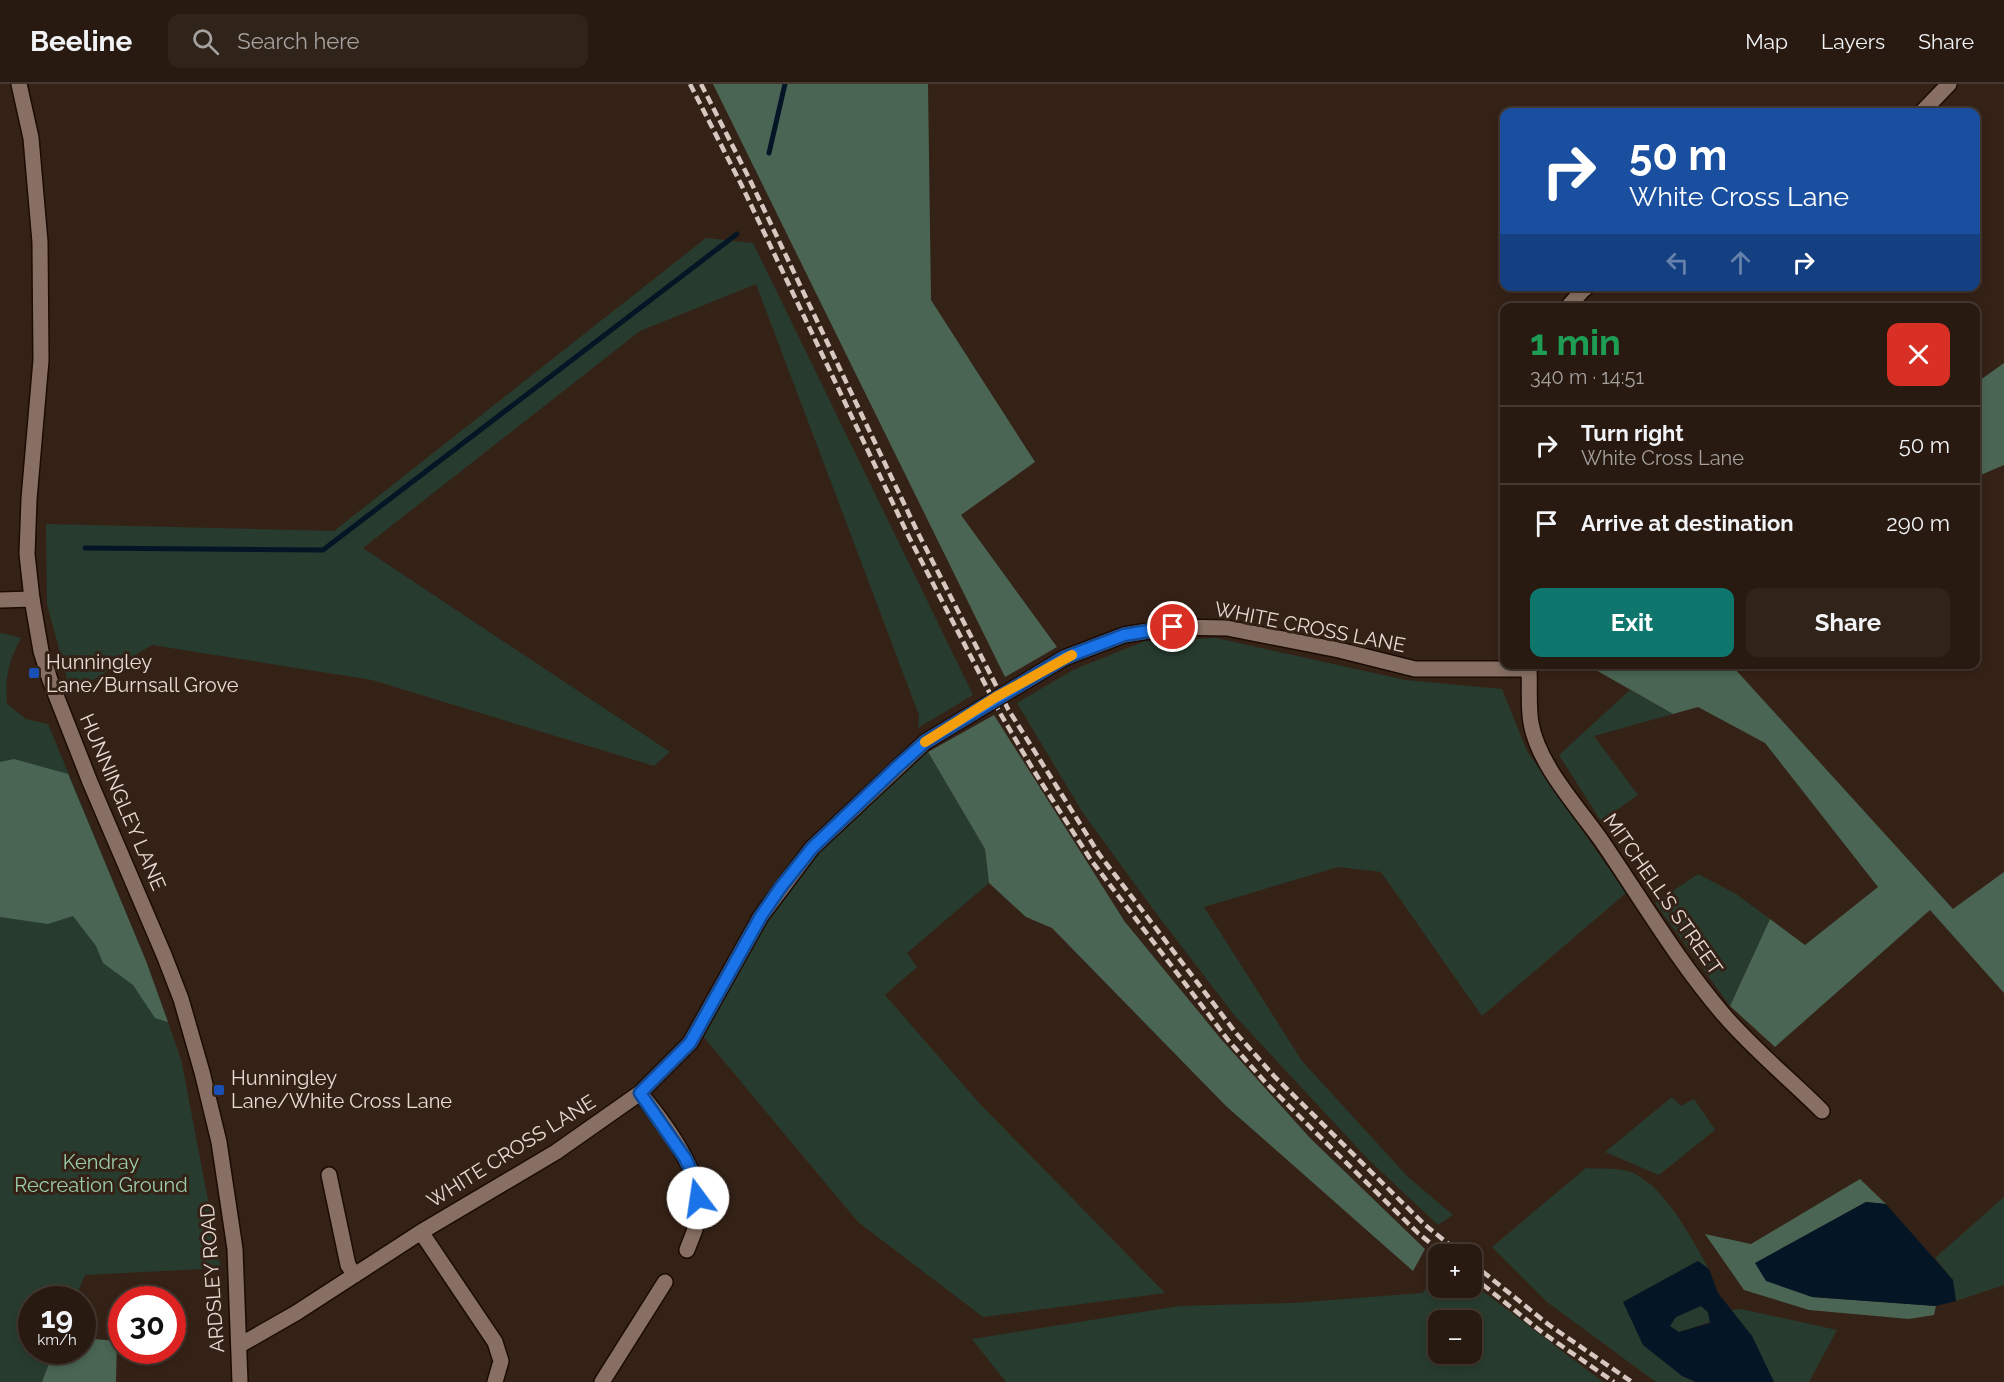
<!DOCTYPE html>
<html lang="en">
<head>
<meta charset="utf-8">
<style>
  body { margin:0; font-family:Raleway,sans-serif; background:#30231a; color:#f1f3f6; height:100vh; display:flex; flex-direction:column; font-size:22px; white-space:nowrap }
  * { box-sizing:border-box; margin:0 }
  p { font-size:20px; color:#a5a19f }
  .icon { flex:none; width:33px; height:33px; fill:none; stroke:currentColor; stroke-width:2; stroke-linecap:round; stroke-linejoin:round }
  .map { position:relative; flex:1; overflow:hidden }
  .details { position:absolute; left:1500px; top:219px; width:480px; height:366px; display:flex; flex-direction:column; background:#281a11; border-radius:12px; box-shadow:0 3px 9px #0003,0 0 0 2px #443831 }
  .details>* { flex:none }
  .top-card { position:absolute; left:1500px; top:24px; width:480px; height:183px; border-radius:12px; box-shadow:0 3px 9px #0003,0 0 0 2px #443831; background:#1a4fa0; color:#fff; overflow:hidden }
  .controls { position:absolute; left:1428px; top:1160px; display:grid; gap:12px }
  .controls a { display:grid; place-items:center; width:54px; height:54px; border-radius:12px; background:#281a11; box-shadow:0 3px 9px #0003,0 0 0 2px #443831; font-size:30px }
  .speed { position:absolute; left:18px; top:1202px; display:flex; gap:12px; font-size:30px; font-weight:700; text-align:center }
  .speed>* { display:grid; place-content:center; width:78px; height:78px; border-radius:50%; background:#281a11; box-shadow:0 3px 9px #0003,0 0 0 2px #443831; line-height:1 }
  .speed small { font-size:15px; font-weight:400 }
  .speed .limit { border:9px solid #d22; background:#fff; color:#111 }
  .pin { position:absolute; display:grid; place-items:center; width:51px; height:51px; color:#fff; margin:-26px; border:3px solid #fff; border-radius:50%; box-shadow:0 2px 6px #0007 }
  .me { position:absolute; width:66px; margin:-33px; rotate:346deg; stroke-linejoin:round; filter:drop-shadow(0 0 4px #0008) }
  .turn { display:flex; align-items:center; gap:21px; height:126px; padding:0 30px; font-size:27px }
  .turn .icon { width:78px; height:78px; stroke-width:2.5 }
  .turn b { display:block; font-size:42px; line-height:51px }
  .lanes { display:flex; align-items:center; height:57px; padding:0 30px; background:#0003; justify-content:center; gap:30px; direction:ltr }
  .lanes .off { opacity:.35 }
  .round { display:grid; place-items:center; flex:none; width:63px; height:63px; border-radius:12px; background:#30231a }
  .overview { display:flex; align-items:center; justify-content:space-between; height:102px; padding:0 30px }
  h1 { font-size:36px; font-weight:700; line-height:45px; color:#1e9e55 }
  .primary-button { display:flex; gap:12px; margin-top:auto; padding:12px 30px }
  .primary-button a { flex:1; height:69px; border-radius:12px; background:#0f766e; color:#fff; font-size:24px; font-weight:700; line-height:69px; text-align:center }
  .primary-button a+a { background:#30231a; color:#f1f3f6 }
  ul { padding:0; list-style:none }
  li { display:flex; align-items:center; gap:18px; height:78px; padding:0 30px; border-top:2px solid #443831 }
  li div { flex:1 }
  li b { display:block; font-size:22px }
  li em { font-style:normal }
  header { display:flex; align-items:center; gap:36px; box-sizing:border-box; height:84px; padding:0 30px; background:#281a11; border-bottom:2px solid #443831 }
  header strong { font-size:28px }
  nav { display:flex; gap:33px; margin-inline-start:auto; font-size:21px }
  .search { width:420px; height:54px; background:#30231a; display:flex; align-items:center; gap:15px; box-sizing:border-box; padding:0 21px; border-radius:12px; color:#a5a19f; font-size:22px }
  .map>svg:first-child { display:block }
  .green { fill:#273c2f; fill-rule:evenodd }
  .forest { fill:#4a6554 }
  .water { fill:#041626; fill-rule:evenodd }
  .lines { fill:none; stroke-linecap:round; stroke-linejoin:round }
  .stream { stroke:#041626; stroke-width:5 }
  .minor-casing { stroke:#1c0b03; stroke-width:18 }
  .secondary-casing { stroke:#1c0b03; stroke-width:18 }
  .minor { stroke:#877063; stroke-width:15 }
  .secondary { stroke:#877063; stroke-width:15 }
  .rail { stroke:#d6c8c1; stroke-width:4.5; stroke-dasharray:9 4.5; stroke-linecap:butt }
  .minor-bridge-casing { stroke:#1c0b03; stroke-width:18; stroke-linecap:butt }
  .minor-bridge { stroke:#877063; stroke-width:15 }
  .route-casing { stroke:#114b97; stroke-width:15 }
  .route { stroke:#1a73e8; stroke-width:10 }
  .slow { stroke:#f59e0b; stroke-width:10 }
  .transit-dot { fill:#1a4fb4; stroke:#352217; stroke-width:2 }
  .labels { text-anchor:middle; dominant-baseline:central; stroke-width:6; stroke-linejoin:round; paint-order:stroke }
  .street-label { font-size:20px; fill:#e8dbd4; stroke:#352217 }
  .poi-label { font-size:20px; fill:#e8dbd4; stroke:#352217; text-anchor:start }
  .park-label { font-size:20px; fill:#99cdac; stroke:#352217 }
</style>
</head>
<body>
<header>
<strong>Beeline</strong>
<div class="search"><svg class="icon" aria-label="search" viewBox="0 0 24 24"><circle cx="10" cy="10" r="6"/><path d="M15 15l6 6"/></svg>Search here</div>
<nav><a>Map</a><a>Layers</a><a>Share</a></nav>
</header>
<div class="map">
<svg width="2004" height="1298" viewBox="0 0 2004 1298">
  <rect width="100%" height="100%" fill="#352217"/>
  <path class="green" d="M706 154 753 159 973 611 918 644 919 631 756 200 640 247 363 464 670 668 654 682 372 596 152 561 71 609 47 520 46 440 334 447Z
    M2 549 21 554C8 579 5 592 7 620L26 635 48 640 146 877 181 975 221 1184 85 1191 75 1215H32V1266H54L42 1298H0V550Z
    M1216 554 1405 596 1502 605 1527 667 1626 809 1482 932 1381 788 1338 783 1204 823 1302 977 1408 1093 1453 1131 1438 1141 1367 1074 1235 932 1156 829 1083 729 1017 619 1073 586 1145 557Z
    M1630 606 1673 630 1594 652 1638 711 1601 737 1559 671Z
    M928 668 985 765 989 799 907 869 917 883 885 911 980 1020 1165 1209 983 1233 858 1138 702 951 764 835 819 765Z
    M1698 790 1736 810 1770 835 1730 922 1655 819Z
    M1672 1013 1681 1022 1694 1015 1715 1046 1659 1091 1605 1068Z
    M1586 1084C1598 1085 1611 1084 1623 1086 1660 1092 1692 1155 1709 1185L1698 1177 1623 1218 1682 1292 1696 1298H1656L1547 1218 1492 1163Z
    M2004 1113V1201L1956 1217 1953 1196 1935 1174Z
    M1438 1192V1203H1472V1199L1603 1298H1006L972 1255 1179 1222 1293 1219 1422 1209ZM1438 1236H1472V1269H1438Z
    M1701 1222 1708 1228 1710 1238 1679 1248 1669 1242 1676 1233Z
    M1741 1225 1837 1246 1809 1298H1774L1752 1252 1730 1226Z"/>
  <path class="forest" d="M713 0H928L931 216 1035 378 961 431 1057 563 1005 593Z
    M2004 279V381L1976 393V299Z
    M1716 580 1735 585 1953 825 2004 788V909L1930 826 1775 963 1730 922 1770 835 1805 861 1878 803 1765 659 1698 623 1673 630 1587 581Z
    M994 631 1125 838 1221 955 1310 1054 1425 1165 1413 1187 1226 1022 1052 844 1026 833 989 799 985 765 928 668Z
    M14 675 68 690 146 877 168 938 155 934 133 901 103 879 96 862 73 832 48 840 0 833V678Z
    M1860 1095 1886 1120 1866 1118 1756 1179 1812 1213 1936 1222 1934 1231 1909 1235 1809 1226 1744 1206 1705 1150 1751 1160Z
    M83 1254 117 1257 116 1298H42L54 1266H82Z"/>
  <path class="water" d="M1866 1118 1886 1120 1953 1196 1956 1217 1936 1222 1812 1213 1766 1197 1755 1179Z
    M1698 1177 1709 1185 1718 1209 1752 1252 1774 1298H1696L1682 1292 1643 1261 1623 1218ZM1701 1222 1708 1228 1710 1239 1679 1248 1670 1242 1676 1233Z"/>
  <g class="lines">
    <path class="stream" d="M769 69 785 0
      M85 464 323 466 737 150"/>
    <g class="minor-casing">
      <path id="minor" d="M1922 28 1949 0
        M1567 224 1582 207 1588 202
        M0 516 32 515
        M1064 574 1124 551 1173 543 1227 544 1339 566 1415 585H1529
        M1529 585C1530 602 1528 622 1531 639 1538 680 1577 722 1601 756 1642 816 1677 876 1724 931 1754 966 1790 995 1822 1027
        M640 1009C664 1038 705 1092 699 1131 697 1143 691 1155 687 1166
        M329 1091 348 1181 355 1191
        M421 1148 495 1258 501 1277 495 1298
        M240 1261 296 1229 421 1148 556 1068 640 1009 690 959 761 832 812 764 925 658
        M602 1298 665 1198"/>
    </g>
    <g class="secondary-casing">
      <path id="secondary" d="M19 0 31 54 40 158 41 276 29 415 27 470 32 515 41 567 50 596 90 698 164 871 181 915 202 988 219 1058 235 1165 240 1298"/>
    </g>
    <use href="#minor" class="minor"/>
    <use href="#secondary" class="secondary"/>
    <path class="rail" d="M690 0 741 100 909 453 1000 629 1034 687 1091 776 1228 956 1266 999 1309 1042 1418 1149 1444 1170
      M701 0 750 96 918 449 978 566 1008 625 1099 770 1236 949 1274 992 1425 1141 1461 1170
      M1472 1179 1549 1241 1632 1298
      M1472 1192 1543 1249 1614 1298"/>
    <g class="minor-bridge-casing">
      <path id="minor-bridge" d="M925 658 1064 574"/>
    </g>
    <use href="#minor-bridge" class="minor-bridge"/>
  </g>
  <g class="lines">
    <g class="route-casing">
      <path id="route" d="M698 1114 696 1097 685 1074 640 1009 690 959 761 832 781 803 812 764 897 683 925 658 1064 574 1124 551 1173 543"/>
    </g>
    <use href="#route" class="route"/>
    <path class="slow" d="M925 658 996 613 1072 571"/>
  </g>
  <g class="transit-dot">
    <rect x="28" y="583" width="12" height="12" rx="3"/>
    <rect x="213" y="1000" width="12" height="12" rx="3"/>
  </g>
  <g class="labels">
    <g class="street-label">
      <text transform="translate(1310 543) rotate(11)">WHITE CROSS LANE</text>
      <text transform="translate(123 718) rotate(67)">HUNNINGLEY LANE</text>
      <text transform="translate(1663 810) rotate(55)">MITCHELL'S STREET</text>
      <text transform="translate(511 1067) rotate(-32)">WHITE CROSS LANE</text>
      <text transform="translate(212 1194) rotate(-94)">ARDSLEY ROAD</text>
    </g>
    <g class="poi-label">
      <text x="46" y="578">Hunningley<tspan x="46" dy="23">Lane/Burnsall Grove</tspan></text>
      <text x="231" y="994">Hunningley<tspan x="231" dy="23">Lane/White Cross Lane</tspan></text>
    </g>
    <g class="park-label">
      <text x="101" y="1078">Kendray<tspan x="101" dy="23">Recreation Ground</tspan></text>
    </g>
  </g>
</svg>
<div class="controls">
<a>+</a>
<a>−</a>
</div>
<div class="speed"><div>19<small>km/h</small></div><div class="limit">30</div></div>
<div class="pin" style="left:1173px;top:543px;background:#d93025"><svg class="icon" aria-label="arrive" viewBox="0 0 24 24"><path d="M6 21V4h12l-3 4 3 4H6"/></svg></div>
<svg class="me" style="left:698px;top:1114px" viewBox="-20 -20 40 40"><circle r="19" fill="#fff"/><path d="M0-13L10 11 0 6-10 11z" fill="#1a73e8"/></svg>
<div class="top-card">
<div class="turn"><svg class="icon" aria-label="right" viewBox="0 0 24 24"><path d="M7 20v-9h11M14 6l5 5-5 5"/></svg><div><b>50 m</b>White Cross Lane</div></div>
<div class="lanes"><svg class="icon off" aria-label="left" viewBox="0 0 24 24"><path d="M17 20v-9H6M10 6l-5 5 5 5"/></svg><svg class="icon off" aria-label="ahead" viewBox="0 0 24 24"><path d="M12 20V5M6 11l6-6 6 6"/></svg><svg class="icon" aria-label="right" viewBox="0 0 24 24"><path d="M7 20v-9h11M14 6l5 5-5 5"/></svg></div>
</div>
<section class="details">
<div class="overview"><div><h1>1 min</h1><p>340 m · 14:51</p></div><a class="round" style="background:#d93025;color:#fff"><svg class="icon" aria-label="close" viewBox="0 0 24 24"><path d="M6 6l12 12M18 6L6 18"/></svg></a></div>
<ul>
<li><svg class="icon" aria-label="right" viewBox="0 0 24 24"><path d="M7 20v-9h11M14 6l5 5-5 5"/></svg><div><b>Turn right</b><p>White Cross Lane</p></div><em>50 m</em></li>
<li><svg class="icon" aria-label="arrive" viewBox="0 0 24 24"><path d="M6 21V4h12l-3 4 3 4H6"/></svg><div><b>Arrive at destination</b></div><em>290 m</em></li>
</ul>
<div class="primary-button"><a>Exit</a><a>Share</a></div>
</section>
</div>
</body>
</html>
